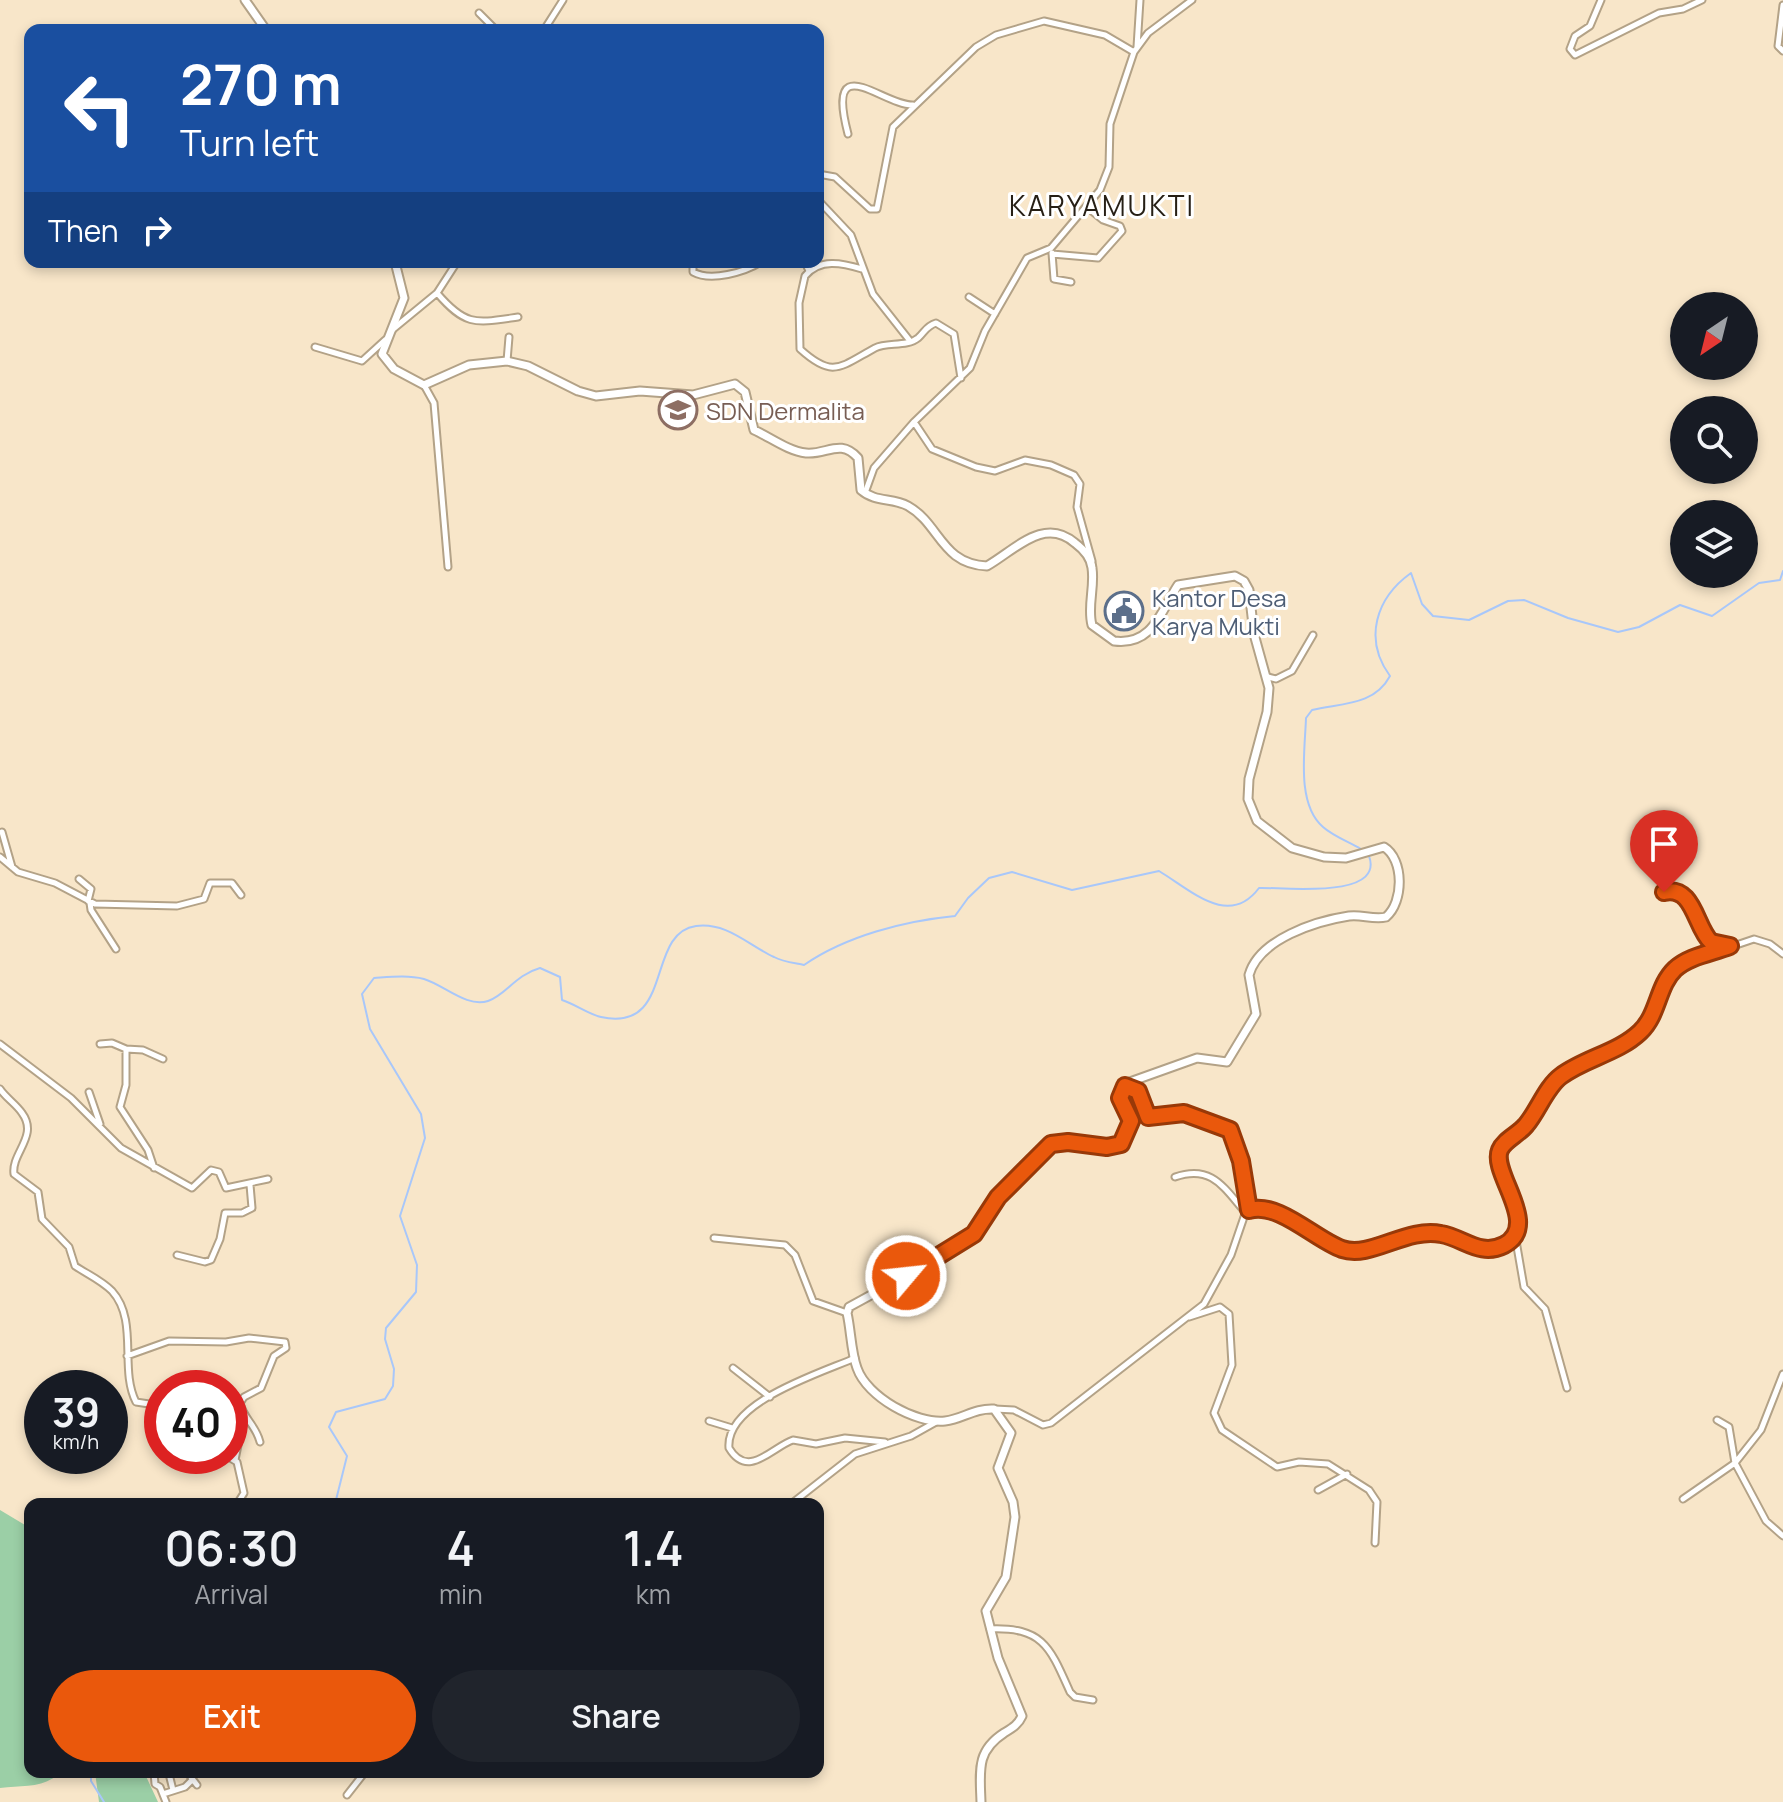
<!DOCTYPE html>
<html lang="en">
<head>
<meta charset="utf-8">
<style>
  body { margin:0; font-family:Manrope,sans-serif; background:#20242c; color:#f1f3f6; height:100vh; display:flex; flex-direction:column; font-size:30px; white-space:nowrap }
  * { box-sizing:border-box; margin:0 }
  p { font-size:26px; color:#9ea1a6 }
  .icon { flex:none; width:44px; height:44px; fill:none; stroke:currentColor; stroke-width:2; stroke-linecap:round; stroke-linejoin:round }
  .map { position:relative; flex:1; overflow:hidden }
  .panel { position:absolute; left:24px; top:1498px; width:800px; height:280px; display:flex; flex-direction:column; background:#171b24; border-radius:16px; box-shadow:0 4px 12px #0003 }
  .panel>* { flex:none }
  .top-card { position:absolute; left:24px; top:24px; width:800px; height:244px; border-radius:16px; box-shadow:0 4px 12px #0003; background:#1a4fa0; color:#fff; overflow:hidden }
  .needle { width:52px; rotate:215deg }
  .tools { position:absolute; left:1670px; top:292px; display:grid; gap:16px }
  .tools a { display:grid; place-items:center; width:88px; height:88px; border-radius:50%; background:#171b24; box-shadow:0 4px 12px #0003; font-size:40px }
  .speed { position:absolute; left:24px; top:1370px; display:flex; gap:16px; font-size:40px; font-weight:700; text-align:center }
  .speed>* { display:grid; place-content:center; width:104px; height:104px; border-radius:50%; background:#171b24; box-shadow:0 4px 12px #0003; line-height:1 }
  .speed small { font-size:20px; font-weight:400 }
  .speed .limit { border:12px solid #d22; background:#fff; color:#111 }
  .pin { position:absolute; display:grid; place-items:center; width:68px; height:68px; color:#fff; margin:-82px -34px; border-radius:50% 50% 50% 0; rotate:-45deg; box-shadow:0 0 8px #0007 }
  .pin .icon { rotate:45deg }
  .me { position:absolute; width:88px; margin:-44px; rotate:62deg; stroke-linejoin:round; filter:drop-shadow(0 0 6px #0008) }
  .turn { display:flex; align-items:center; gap:28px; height:168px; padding:0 24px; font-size:36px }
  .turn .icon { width:104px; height:104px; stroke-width:2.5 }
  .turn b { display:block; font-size:56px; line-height:68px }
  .then { display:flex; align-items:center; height:76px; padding:0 24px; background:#0003; gap:16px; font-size:30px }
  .eta { display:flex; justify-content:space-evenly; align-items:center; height:136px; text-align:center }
  .eta b { font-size:48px; font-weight:600; line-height:56px }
  .action { display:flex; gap:16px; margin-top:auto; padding:16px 24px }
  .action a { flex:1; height:92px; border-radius:48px; background:#ea580c; color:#fff; font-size:32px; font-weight:600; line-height:92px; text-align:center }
  .action a+a { background:#20242c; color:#f1f3f6 }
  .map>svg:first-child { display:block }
  .green { fill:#9bcfa6 }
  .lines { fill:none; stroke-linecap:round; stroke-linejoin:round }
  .stream { stroke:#a8c7fa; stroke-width:2 }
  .minor-casing { stroke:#b3a287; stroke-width:9 }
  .tertiary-casing { stroke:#b3a287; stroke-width:11 }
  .minor { stroke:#fff; stroke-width:5 }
  .tertiary { stroke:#fff; stroke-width:7 }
  .route-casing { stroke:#983908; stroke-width:20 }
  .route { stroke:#ea580c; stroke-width:14 }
  .labels { text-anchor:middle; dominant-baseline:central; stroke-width:6; stroke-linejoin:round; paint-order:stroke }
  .education-label { font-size:24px; fill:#785e54; stroke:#fff; text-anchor:start }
  .service-label { font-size:24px; fill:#4e5e75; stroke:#fff; text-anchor:start }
  .quarter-label { font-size:28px; letter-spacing:2px; fill:#261f15; stroke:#fff }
</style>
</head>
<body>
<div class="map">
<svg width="1783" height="1802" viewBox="0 0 1783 1802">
  <rect width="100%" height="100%" fill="#f8e6c9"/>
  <path class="green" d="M0 1510 30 1528V1622L24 1661 30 1669V1772H61C43 1789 23 1785 0 1788Z
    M95 1772H144L158 1802H99Z"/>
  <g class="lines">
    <path class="stream" d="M1361 849C1349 842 1333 836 1323 827 1296 804 1305 750 1306 718L1312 710C1341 703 1374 706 1390 676 1363 639 1376 598 1411 573L1422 604 1433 616 1469 620 1508 601 1524 600 1568 618 1618 632 1639 627 1680 605 1712 616 1759 583 1780 580 1783 571
      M335 1504 347 1456 329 1427 336 1412 385 1399 393 1386 394 1369 385 1339 386 1328 416 1292 417 1265 400 1216 425 1138 421 1114 370 1029 362 994 374 978C390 977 408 975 424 979 444 985 467 1008 488 1001 506 995 515 975 540 968L560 977 562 1000C575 1004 588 1014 601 1017 675 1033 645 933 696 926 727 922 748 945 774 957 783 962 795 963 804 965 846 936 904 921 955 916L968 898 989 878 1012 872 1072 890 1159 871C1192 891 1229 928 1259 888 1282 887 1385 900 1369 856
      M91 1772V1781L104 1802"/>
    <g class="minor-casing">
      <path id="minor" d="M1601 0 1590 26 1575 36 1570 49 1575 55 1659 13 1683 9 1702 0
        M1783 5 1778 46 1783 51
        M479 13 496 30
        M544 30 563 0
        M1137 47 1140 0
        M848 134C825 46 883 106 913 105
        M818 174 835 177 870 209H877L893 127 976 47 996 35 1044 21 1105 35 1134 52
        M818 200 851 235 873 294 910 341
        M1052 253 1054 279 1071 282
        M1052 254 1098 258 1122 231 1120 226 1103 220 1087 207
        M693 262V272C711 282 745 272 761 262
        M805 262 809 271
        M862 269C842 263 820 258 805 276L799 303 800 349C833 379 840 367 875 348 887 342 907 347 918 338 925 332 926 326 936 323L954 334 961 378
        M437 293C466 327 476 323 518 317
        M969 297 995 314
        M392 330 437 293 457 262
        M315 347 362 361 385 340
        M507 361 509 337
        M424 385 434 403 448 567
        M865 493 874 468 914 422
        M1092 561 1077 507 1080 484 1074 475 1051 465 1025 460 995 471 976 467 932 449 914 422 970 368 985 331 1027 258 1051 248 1100 190 1109 167 1110 124 1134 52 1148 33 1192 0
        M1268 677 1276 679 1292 671 1313 635
        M2 832 12 867
        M0 857 18 872 55 883 95 904 177 906 204 899 210 883H232L241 895
        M79 879 91 889 88 901
        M1664 892C1702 884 1686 942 1729 946
        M90 903 91 910 116 949
        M0 1044 71 1098 121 1148 192 1188 211 1170 219 1172 226 1188 268 1179
        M100 1044 112 1043 126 1049V1085L120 1107 148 1150 154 1168
        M126 1049 143 1050 163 1059
        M1125 1086 1138 1091 1148 1117 1184 1113 1230 1130 1241 1161 1249 1210
        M0 1089C6 1098 16 1104 22 1113 39 1136 11 1153 14 1174L38 1192 42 1219 69 1247 75 1266C87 1274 101 1280 112 1291 139 1321 119 1369 136 1402L162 1406
        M89 1092 100 1124
        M1175 1177C1212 1164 1224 1188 1246 1213
        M1515 1235 1524 1287 1545 1309 1567 1388
        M714 1238 785 1245 795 1255 813 1301 847 1313
        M177 1255 205 1262 211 1260 220 1239 225 1213H242L252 1208 250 1185
        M1189 1317 1220 1307 1229 1314 1232 1365 1214 1413 1222 1430 1277 1467 1299 1462 1328 1464 1369 1490 1377 1502 1375 1543
        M127 1356 169 1341 226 1342 249 1338 285 1342 286 1348 274 1356 261 1388 244 1397 240 1403C243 1418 256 1425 260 1442
        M855 1358C821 1373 725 1402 729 1448 748 1480 772 1447 793 1440L816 1444 845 1438 885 1442
        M733 1368 770 1397
        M1783 1374 1761 1430 1735 1463 1766 1521 1783 1536
        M995 1409 1014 1410 1043 1425 1051 1423 1204 1304 1231 1255 1244 1217 1253 1208C1290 1207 1313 1244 1347 1251 1366 1255 1387 1240 1406 1236 1417 1233 1430 1231 1442 1234 1469 1239 1491 1262 1515 1235L1516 1212 1499 1153 1533 1116 1561 1076 1642 1030 1654 1016 1668 977 1683 963 1754 939 1770 944 1783 954
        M709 1421 732 1428
        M227 1456 237 1462 244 1493 237 1504
        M235 1460 244 1415
        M1318 1490 1347 1474
        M1683 1499 1735 1463 1729 1427 1717 1420
        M791 1504 855 1454 911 1436 936 1422
        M990 1629C1043 1627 1050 1647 1070 1692L1075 1697 1093 1700
        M154 1772 155 1784 160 1787 166 1802
        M187 1772 197 1785
        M173 1790 170 1778 173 1772
        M163 1794 185 1787 192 1780
        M347 1795 365 1772"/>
    </g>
    <g class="tertiary-casing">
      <path id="tertiary" d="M245 0 266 30
        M395 262 404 298 382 354 394 369 424 385 469 365 507 361 528 366 578 391 596 396 640 391 693 395 735 384 745 392 754 430C770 437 788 451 806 453 827 455 840 438 858 458L861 490C876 503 892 497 908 506 940 524 941 564 987 566 1015 550 1044 516 1075 543 1083 549 1091 558 1092 568 1095 587 1087 607 1092 625L1114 641C1153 646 1161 611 1178 585L1235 576 1244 581 1249 590 1254 634 1269 688 1267 712 1249 779 1248 799 1257 821 1292 848 1324 857 1346 858 1384 847C1404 859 1404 902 1386 917 1373 920 1361 914 1349 916 1316 921 1259 939 1249 975L1256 1014 1227 1062 1197 1058 1127 1083 1120 1098 1131 1121 1121 1144 1107 1147 1068 1142 1051 1144 998 1197 974 1234 946 1254 849 1307 847 1313C851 1330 851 1352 857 1368 867 1397 916 1424 945 1421 963 1419 974 1408 994 1409L1011 1433 998 1468 1013 1502 1015 1517 1006 1577 986 1611 998 1658 1022 1716C1018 1725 1012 1728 1004 1733 976 1751 980 1771 981 1802"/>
    </g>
    <use href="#minor" class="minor"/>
    <use href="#tertiary" class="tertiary"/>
  </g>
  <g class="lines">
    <g class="route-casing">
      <path id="route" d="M906 1276 974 1234 998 1197 1051 1144 1068 1142 1107 1147 1121 1144 1131 1121 1120 1098 1125 1086 1138 1091 1148 1117 1184 1113 1230 1130 1241 1161 1249 1210C1278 1201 1316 1240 1342 1249 1371 1259 1406 1227 1441 1234 1464 1238 1480 1257 1504 1245 1542 1225 1490 1173 1500 1150 1504 1140 1519 1134 1526 1125 1538 1111 1546 1087 1561 1076 1585 1058 1618 1053 1640 1032 1659 1014 1657 986 1675 969 1689 956 1712 953 1730 946L1711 942C1695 927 1694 885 1664 892"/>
    </g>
    <use href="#route" class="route"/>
  </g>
  <defs>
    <g id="school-ring" transform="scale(2)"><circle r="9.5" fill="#fff" stroke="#8d6e63" stroke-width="1.5"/><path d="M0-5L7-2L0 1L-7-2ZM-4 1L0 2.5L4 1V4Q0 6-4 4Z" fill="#8d6e63"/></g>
    <g id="civic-ring" transform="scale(2)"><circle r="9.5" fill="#fff" stroke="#5c6f8a" stroke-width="1.5"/><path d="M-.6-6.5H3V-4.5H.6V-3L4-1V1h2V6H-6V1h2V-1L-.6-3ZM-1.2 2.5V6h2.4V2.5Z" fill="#5c6f8a"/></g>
  </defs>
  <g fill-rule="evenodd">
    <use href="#school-ring" x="678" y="410"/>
    <use href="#civic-ring" x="1124" y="611"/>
  </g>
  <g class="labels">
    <g class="education-label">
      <text x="706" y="410">SDN Dermalita</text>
    </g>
    <g class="service-label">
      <text x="1152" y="597">Kantor Desa<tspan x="1152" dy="28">Karya Mukti</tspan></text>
    </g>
    <g class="quarter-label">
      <text x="1102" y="205">KARYAMUKTI</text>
    </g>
  </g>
</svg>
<div class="tools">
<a><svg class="needle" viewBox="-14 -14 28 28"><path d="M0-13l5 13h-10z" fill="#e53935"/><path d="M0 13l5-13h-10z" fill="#9ea1a6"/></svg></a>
<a><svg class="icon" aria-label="search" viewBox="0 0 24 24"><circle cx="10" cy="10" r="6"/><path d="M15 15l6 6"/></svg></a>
<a><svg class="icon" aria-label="layers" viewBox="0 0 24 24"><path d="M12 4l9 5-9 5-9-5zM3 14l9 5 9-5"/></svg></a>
</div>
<div class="speed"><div>39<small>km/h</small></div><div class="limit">40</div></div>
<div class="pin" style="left:1664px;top:892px;background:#d93025"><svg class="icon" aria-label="arrive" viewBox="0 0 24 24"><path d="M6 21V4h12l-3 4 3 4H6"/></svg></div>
<svg class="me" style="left:906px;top:1276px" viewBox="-20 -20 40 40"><circle r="17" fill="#ea580c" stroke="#fff" stroke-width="3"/><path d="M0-11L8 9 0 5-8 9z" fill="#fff"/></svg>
<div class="top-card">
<div class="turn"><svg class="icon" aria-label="left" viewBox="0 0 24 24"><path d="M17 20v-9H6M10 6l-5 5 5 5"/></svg><div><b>270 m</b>Turn left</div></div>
<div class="then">Then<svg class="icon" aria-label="right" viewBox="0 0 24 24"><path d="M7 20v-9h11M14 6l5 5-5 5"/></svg></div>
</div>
<section class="panel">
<div class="eta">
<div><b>06:30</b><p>Arrival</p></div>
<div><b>4</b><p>min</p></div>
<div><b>1.4</b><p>km</p></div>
</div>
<div class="action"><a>Exit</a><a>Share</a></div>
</section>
</div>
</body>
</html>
